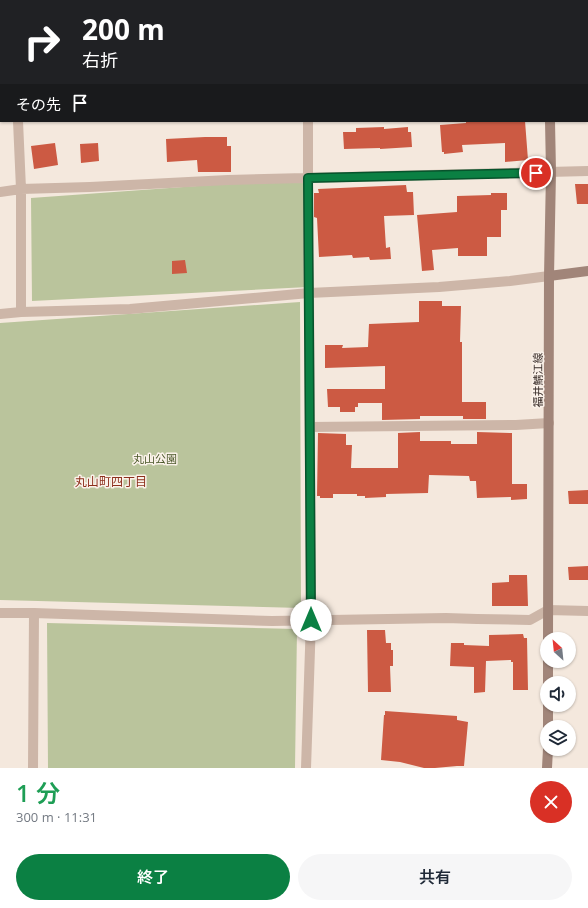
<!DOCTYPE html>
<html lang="ja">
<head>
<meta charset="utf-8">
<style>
  body { margin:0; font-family:"Open Sans","Noto Sans JP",sans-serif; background:#f6f6f7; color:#1f2937; height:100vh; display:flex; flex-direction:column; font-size:15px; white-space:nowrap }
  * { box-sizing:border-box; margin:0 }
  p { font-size:13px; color:#747a83 }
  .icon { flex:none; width:22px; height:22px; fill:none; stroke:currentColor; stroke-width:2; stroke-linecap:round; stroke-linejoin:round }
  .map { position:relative; height:768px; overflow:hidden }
  .side { display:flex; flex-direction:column; background:#fff; flex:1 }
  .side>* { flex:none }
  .guide { position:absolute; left:0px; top:0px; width:588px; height:122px; box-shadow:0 1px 3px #0004; background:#202124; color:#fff; overflow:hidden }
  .needle { width:26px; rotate:333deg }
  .buttons { position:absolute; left:540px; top:632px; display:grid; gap:8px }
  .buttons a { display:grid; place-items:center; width:36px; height:36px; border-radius:50%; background:#fff; box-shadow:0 1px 3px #0004; font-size:20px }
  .pin { position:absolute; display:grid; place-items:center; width:34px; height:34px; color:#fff; margin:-17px; border:2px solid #fff; border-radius:50%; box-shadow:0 1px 4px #0007 }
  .me { position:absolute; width:44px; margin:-22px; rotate:0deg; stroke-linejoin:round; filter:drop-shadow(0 0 3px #0008) }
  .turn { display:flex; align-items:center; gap:14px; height:84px; padding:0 16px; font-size:18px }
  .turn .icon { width:52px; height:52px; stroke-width:2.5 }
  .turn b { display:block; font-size:28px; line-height:34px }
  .then { display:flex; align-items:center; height:38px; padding:0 16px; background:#0003; gap:8px; font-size:15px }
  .round { display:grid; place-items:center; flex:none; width:42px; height:42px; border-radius:21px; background:#f6f6f7 }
  .summary { display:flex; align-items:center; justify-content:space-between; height:68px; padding:0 16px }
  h1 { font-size:24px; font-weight:600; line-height:30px; color:#1e9e55 }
  .cta { display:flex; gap:8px; margin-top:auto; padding:8px 16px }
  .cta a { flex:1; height:46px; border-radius:24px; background:#0b8043; color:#fff; font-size:16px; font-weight:600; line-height:46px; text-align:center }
  .cta a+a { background:#f6f6f7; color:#1f2937 }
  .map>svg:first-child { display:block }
  .green { fill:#bac49c }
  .water { fill:#7bb3b1 }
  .building { fill:#cc5a43 }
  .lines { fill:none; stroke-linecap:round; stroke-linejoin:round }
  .street { stroke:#cdb6a8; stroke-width:10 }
  .secondary { stroke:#a18579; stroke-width:10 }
  .route-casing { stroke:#07532c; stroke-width:10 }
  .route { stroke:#0b8043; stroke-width:7 }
  .labels { text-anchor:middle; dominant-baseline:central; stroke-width:3; stroke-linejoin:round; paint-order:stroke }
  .street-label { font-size:11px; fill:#392d29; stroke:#fbf2ea }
  .park-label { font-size:11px; fill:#4c592b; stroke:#fbf2ea }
  .neighbourhood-label { font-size:12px; fill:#8d301d; stroke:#fbf2ea }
</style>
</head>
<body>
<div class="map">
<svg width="588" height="768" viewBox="0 0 588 768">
  <rect width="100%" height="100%" fill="#f4e8dd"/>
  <path class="green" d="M308 178V287L32 301 31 198Z
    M300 302 301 608 0 600V323Z
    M47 623 297 629 295 768H48Z"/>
  <path class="water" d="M0 0H588V2H587V1H1V64H0Z"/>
  <path class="building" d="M466 121H525L528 160 505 162V143L462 145 463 152 444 154V152H442L440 125 466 123Z
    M384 127V129L408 127V132H411L412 147 380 149V148L344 149 343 132H356V128Z
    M205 137H227V146H231V172H198L197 160 167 162 166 139Z
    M55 143 58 165 34 169 31 146Z
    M98 143 99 161 81 163 80 144Z
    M575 184H588V204H577Z
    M406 185 407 192H413L414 215 384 216 386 248 390 247 391 259 370 260 369 257 353 258 352 255 319 257 317 218 314 217V193H319L318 189Z
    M491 193H507V210H501V237H487V256H458V248L432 250 434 270 422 271 417 215 457 212V196L491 195Z
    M185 260 187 273 172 274V261Z
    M419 301H442V306H461L460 342H462V402H486V419H463V416H420V419L382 420V403H358V407H355V412H340V407H328L327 389H385V366L325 368V345H343L342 348 368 347 369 324 419 322Z
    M420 432V441H451V444H477V432L512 433V484H527V499L511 500V497L477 498 476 481H470L469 476 429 475 428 493 386 494V497L365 498V496H357V494H333V498H320V496H317L318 433 346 434V445H352L351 468H398V433Z
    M588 490V504H569L568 491Z
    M588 566V580H569L568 567Z
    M509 575H527L528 606H492V583L509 582Z
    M367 630H385L386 643H391V650H393V666H390L391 692H368Z
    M523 634 524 638H527L528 690H513V662H511V660L486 661 485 692 474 693V667L450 666 451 643H464V645L489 646V635Z
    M385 711 457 716V720L468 722 464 766H457L435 768H424L400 762 381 760 384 715H385Z"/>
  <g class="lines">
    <path class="street" d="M18 121 21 189V312
      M0 192 21 189 90 187 228 180 588 171
      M0 314 21 312 130 309 309 293 439 287 510 281 549 276
      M310 427 516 425 549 423
      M0 613H34L272 621 446 618 477 619 530 620 548 610 588 611
      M33 768 34 613
      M306 768 311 620 309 293 308 249V121"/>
    <path class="secondary" d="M549 0V1
      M587 46H588
      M0 113H1
      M549 276 588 271
      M548 639 549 276 551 172 550 121
      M548 683V661
      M548 727V705
      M547 768 548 749"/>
  </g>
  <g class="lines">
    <g class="route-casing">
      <path id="route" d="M311 620 308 178 536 173"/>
    </g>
    <use href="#route" class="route"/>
  </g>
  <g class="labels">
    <g class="street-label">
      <text transform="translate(537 380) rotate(-90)">福井鯖江線</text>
    </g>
    <g class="park-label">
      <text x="155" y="458">丸山公園</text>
    </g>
    <g class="neighbourhood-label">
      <text x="111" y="481">丸山町四丁目</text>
    </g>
  </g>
</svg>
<div class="buttons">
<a><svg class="needle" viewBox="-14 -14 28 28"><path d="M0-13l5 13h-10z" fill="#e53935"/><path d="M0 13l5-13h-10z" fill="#747a83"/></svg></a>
<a><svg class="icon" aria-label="sound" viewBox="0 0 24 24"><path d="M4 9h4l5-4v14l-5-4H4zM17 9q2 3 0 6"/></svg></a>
<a><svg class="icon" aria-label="layers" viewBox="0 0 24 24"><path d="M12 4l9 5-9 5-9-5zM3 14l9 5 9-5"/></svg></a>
</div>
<div class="pin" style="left:536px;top:173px;background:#d93025"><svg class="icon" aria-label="arrive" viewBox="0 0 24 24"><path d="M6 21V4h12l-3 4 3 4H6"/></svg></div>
<svg class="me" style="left:311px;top:620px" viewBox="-20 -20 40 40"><circle r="19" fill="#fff"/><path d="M0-13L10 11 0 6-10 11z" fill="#0b8043"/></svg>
<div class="guide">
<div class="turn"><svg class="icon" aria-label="right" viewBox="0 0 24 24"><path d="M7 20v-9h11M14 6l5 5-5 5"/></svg><div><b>200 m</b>右折</div></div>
<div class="then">その先<svg class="icon" aria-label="arrive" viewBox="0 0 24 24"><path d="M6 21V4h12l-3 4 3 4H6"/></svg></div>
</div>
</div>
<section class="side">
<div class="summary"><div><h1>1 分</h1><p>300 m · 11:31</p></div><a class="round" style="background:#d93025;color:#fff"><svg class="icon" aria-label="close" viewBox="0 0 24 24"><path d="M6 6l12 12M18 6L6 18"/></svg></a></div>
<div class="cta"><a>終了</a><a>共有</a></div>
</section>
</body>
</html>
